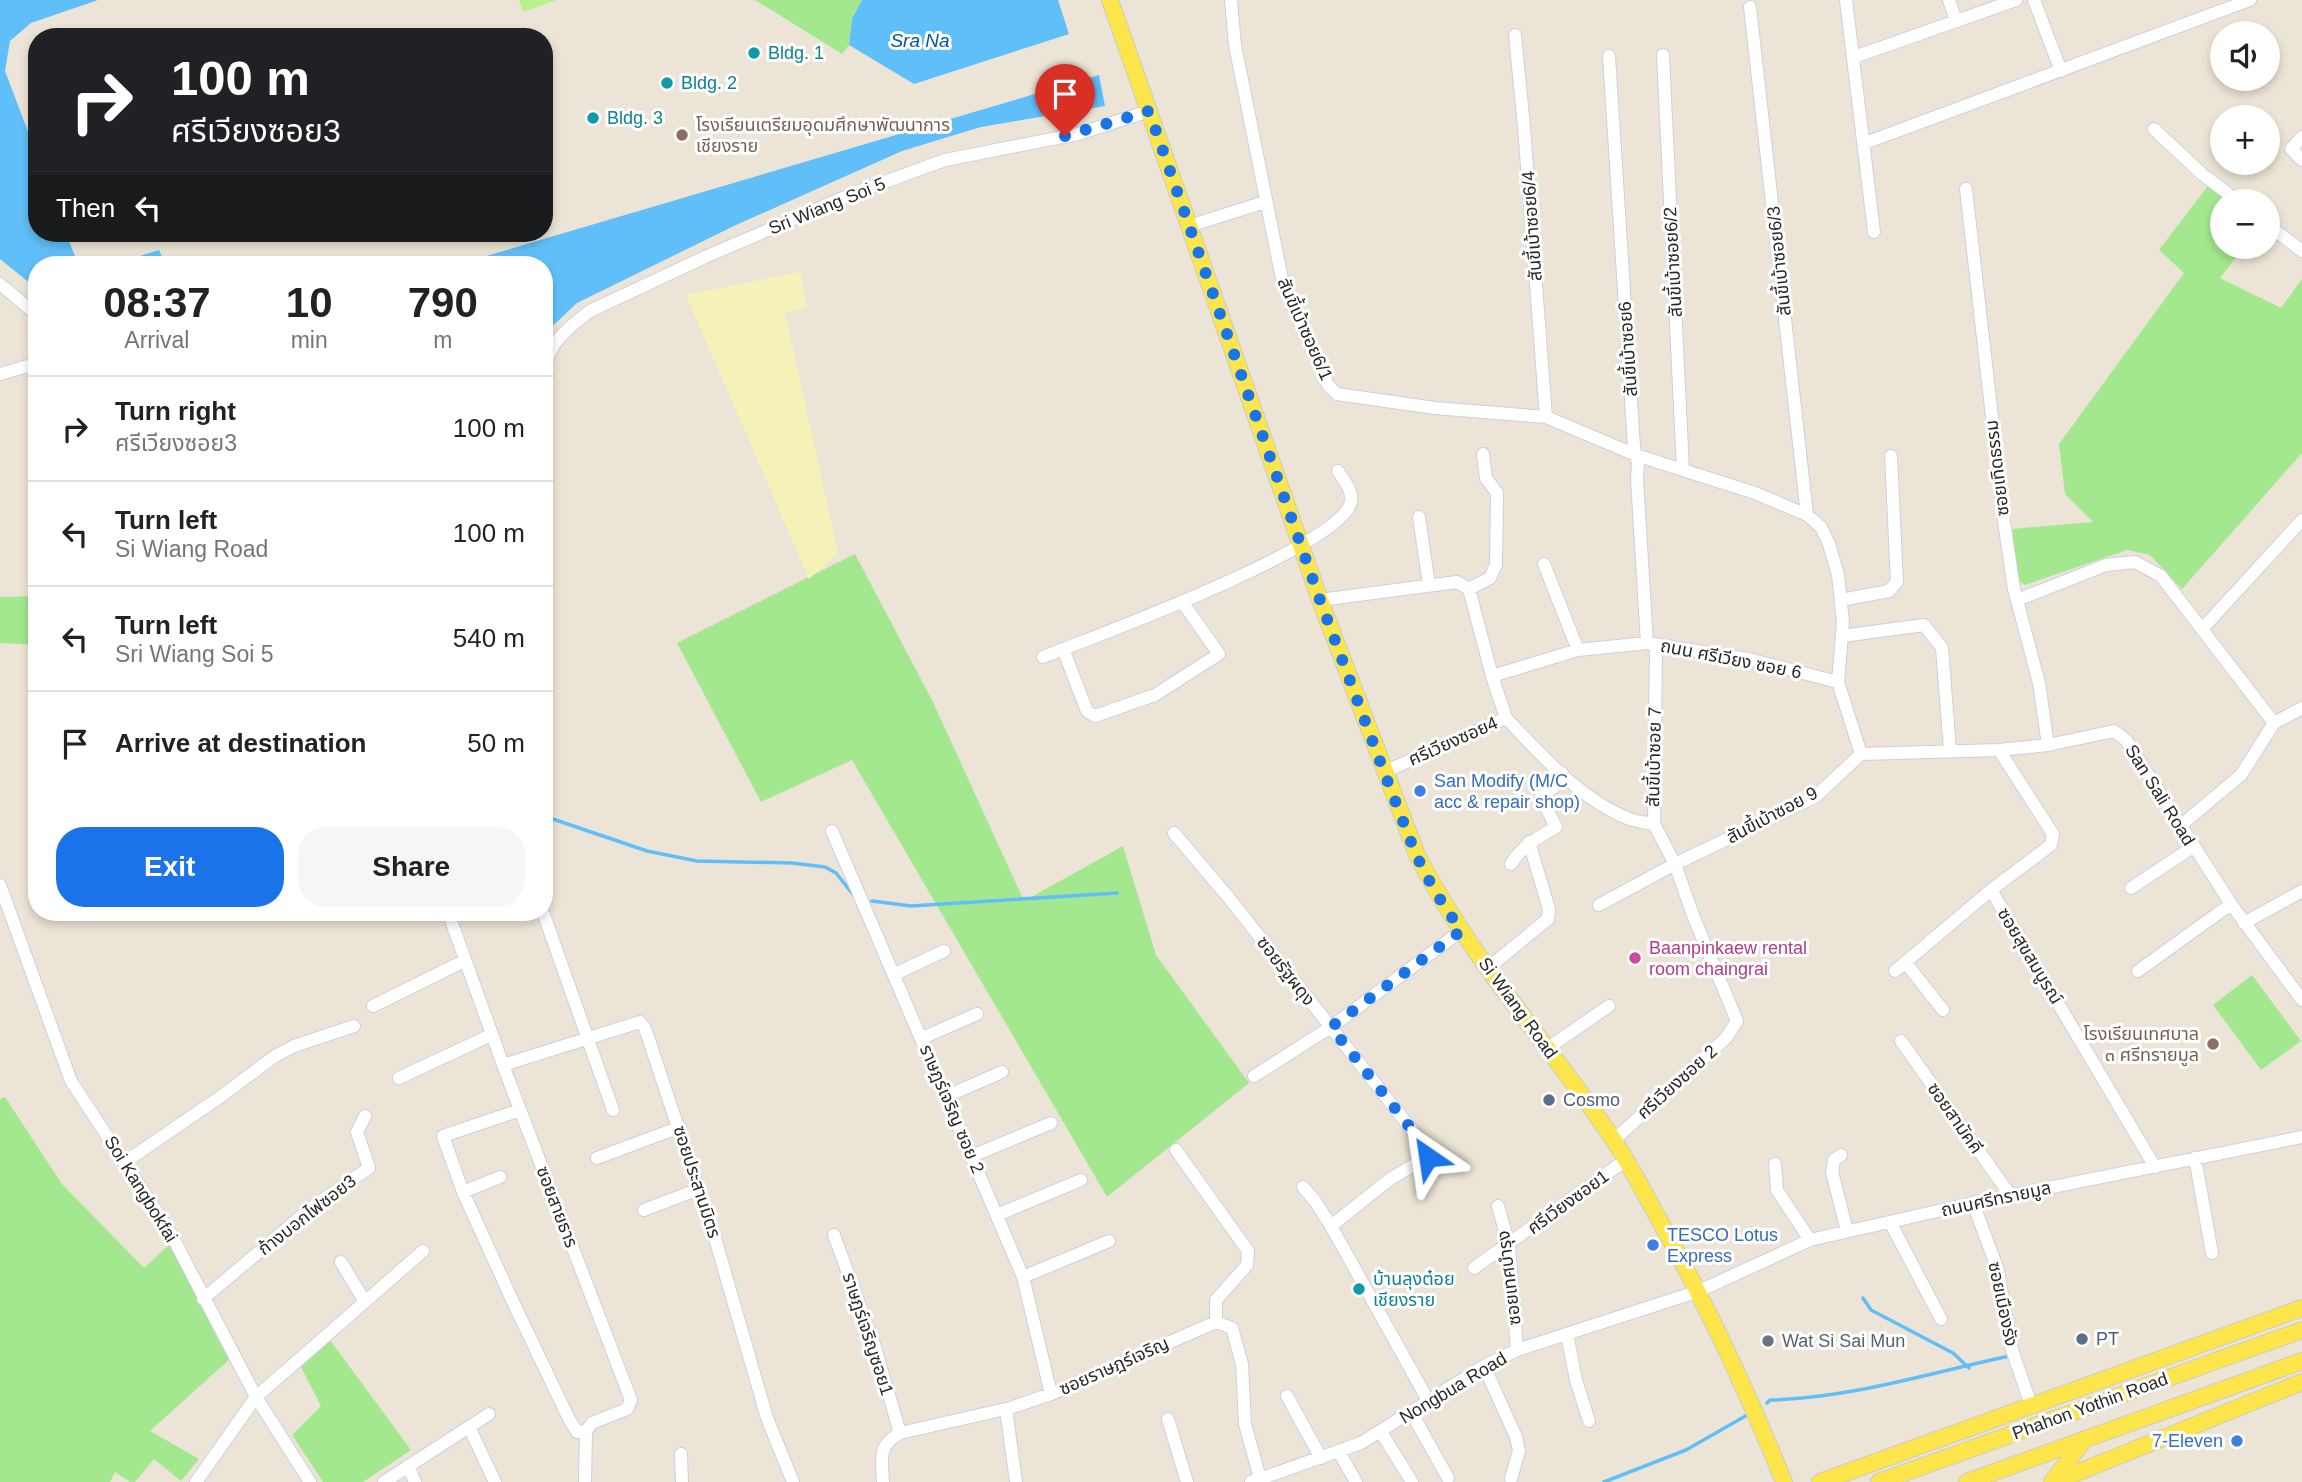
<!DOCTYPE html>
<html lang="en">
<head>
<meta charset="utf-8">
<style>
  body { margin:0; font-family:Arial,"Noto Sans Thai",sans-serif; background:#f6f6f6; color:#222; height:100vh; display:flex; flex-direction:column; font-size:26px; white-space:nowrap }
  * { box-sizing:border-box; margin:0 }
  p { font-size:23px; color:#767676 }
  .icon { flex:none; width:38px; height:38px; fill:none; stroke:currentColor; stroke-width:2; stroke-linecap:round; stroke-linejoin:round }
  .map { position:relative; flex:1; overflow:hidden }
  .details { position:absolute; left:28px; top:256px; width:525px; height:665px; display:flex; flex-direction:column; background:#fff; border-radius:28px; box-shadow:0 4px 10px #0003 }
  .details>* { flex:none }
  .guide { position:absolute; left:28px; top:28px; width:525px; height:214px; border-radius:28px; box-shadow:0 4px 10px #0003; background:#202124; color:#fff; overflow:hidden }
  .buttons { position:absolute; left:2210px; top:21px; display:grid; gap:14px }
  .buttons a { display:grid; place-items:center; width:70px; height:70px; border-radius:50%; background:#fff; box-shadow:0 4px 10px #0003; font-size:35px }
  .pin { position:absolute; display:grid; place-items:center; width:60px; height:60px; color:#fff; margin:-72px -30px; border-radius:50% 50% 50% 0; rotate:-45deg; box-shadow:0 0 7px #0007 }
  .pin .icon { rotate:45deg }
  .me { position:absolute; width:77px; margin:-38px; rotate:328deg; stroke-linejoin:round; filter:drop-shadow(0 0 5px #0008) }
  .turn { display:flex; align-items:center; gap:24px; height:147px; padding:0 28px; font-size:32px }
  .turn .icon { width:91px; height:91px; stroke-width:2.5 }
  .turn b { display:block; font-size:49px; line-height:60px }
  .then { display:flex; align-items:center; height:66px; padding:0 28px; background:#0003; gap:14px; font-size:26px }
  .eta { display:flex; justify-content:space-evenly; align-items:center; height:119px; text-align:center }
  .eta b { font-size:42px; font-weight:700; line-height:49px }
  .action { display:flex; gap:14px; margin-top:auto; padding:14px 28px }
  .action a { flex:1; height:80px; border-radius:28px; background:#1a73e8; color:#fff; font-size:28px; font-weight:700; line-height:80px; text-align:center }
  .action a+a { background:#f6f6f6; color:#222 }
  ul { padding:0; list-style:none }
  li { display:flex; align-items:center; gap:21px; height:105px; padding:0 28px; border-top:2px solid #e0e0e0 }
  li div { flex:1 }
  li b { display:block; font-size:26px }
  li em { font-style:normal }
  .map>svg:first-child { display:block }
  .green { fill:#a3e88e }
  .sand { fill:#f5f2b7 }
  .pitch { fill:#b9f089 }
  .water { fill:#60bff8 }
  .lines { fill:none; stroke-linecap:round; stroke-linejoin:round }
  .stream { stroke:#60bff8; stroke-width:3.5 }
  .minor-casing { stroke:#cdcee3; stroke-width:14 }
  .major-casing { stroke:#cbcbcb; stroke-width:18 }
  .minor { stroke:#fff; stroke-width:12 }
  .major { stroke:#fce64c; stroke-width:16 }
  .route { stroke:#1a73e8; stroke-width:12; stroke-dasharray:0 21.6 }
  .culture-dot { fill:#0f9aa8; stroke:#fff; stroke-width:2.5 }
  .education-dot { fill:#8d6e63; stroke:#fff; stroke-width:2.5 }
  .shop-dot { fill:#3f7fe0; stroke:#fff; stroke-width:2.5 }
  .hotel-dot { fill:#d1479c; stroke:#fff; stroke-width:2.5 }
  .service-dot { fill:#5c6f8a; stroke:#fff; stroke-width:2.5 }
  .worship-dot { fill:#6b7280; stroke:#fff; stroke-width:2.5 }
  .labels { text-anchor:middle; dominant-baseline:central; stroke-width:6; stroke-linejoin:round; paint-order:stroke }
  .culture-label { font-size:18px; fill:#0d838f; stroke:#fff; text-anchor:start }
  .education-label { font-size:18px; fill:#785e54; stroke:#fff; text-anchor:start }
  .street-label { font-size:18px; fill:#282828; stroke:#fff }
  .shop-label { font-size:18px; fill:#366cbe; stroke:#fff; text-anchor:start }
  .hotel-label { font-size:18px; fill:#b23c85; stroke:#fff; text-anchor:start }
  .service-label { font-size:18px; fill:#4e5e75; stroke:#fff; text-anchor:start }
  .worship-label { font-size:18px; fill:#5b616d; stroke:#fff; text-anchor:start }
  .water-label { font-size:19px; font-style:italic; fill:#0259a1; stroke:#fff }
</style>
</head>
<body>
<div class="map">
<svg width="2302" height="1482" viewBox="0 0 2302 1482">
  <rect width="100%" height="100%" fill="#ece5d7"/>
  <path class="green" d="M755 0H862L852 19 849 45 842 54Z
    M2207 187 2213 188 2228 201H2222V247H2244L2220 278 2281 308 2302 279V453L2182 589 2150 555 2127 550 2025 585 2017 580 2012 529 2093 522 2065 494 2059 444 2184 273 2159 250Z
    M855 554 933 702 1024 901 1123 846 1156 955 1249 1083 1107 1197 852 760 761 802 677 643Z
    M37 596V645L0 643V597Z
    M2252 975 2301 1041 2261 1070 2213 1005Z
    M5 1097 62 1184 144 1268 171 1243 232 1357 150 1431 199 1459 181 1481 154 1459 135 1482H130L115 1472 110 1482H0V1099Z
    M330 1340 411 1450 363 1482H323L292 1435 321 1406 300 1365Z"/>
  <path class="sand" d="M800 272 807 307 785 313 838 553 809 579 686 295Z"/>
  <path class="pitch" d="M519 0H557L523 12Z"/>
  <path class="water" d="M0 0H98L31 23 10 41 5 71 37 155V233H66L78 264H37V289L0 259Z
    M862 0H1058L1069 34 914 84 849 45 852 19Z
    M1099 75 1105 106 981 127 902 151 736 225 577 303 544 334V264H483L476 259Z
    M159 250 165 264H114Z"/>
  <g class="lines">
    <path class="stream" d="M544 816 647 851 697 861 792 863 825 867 836 873 855 897
      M872 901 911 906 1117 893
      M1863 1298 1871 1310 1953 1353 1969 1368
      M1767 1403 1770 1400C1851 1398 1930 1373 2009 1356
      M1604 1482 1686 1450 1749 1414"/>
    <g class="minor-casing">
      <path id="minor" d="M1231 0 1235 45 1283 284 1328 385 1337 394 1435 408 1546 417 1636 455 1755 493 1807 515 1821 527 1829 544 1838 575 1843 622 1838 682 1861 754
        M1846 0 1874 232
        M1949 0 1956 21
        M2034 0 2061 71
        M1750 7 1807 515
        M1515 35 1524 127 1546 417
        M1663 55 1683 470
        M1609 56 1634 447 1638 464 1637 479 1647 643
        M1854 57 2016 0
        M2154 129 2202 174 2238 201
        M2302 137 2291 149 2302 160
        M1865 143 2250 0
        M1966 189 2004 522 2014 589 2039 683 2048 745
        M2268 225 2302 251
        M1189 226 1265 202
        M0 284 37 315
        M544 370C550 341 568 328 590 311L705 257 852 194 945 160 1078 134 1149 111
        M0 374 28 366
        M1419 517 1429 585
        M1544 564 1578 650
        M1469 589 1490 578 1496 565 1497 493 1486 478 1483 454
        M1320 600 1457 582 1469 589 1492 676 1578 650 1647 643 1748 659 1838 682
        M1841 600 1889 591 1897 582 1891 456
        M2017 600 2106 565 2135 562 2161 576 2274 723
        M2203 628 2302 520
        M1842 636 1924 625 1942 648 1950 750
        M1063 649 1087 711 1095 716 1155 695 1219 654 1183 603
        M1043 657C1096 636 1331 550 1350 505 1355 493 1344 481 1338 471
        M1492 676 1506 718
        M1999 750 2053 834 2051 845 1991 890 2155 1167
        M1861 754 1999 750 2048 745 2114 731 2126 740 2231 904 2302 1000
        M1384 772 1506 718C1541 755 1579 798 1627 818 1635 822 1645 822 1654 824
        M2180 826 2241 775 2274 723 2302 708
        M832 831 1023 1277 1051 1394
        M1174 833 1229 898 1427 1149 1428 1157 1390 1179 1331 1226 1429 1402
        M1511 864C1522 846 1537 838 1556 827L1541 797 1554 787 1562 773
        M0 885 71 1081 170 1232 256 1397 310 1482
        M2131 888 2193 847
        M1599 905 1675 864 1815 797 1861 754
        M448 912 503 1065 631 1400 627 1409 592 1423 586 1431 585 1482
        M543 912 613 1110
        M2244 923 2302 891
        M1905 962 1943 1010
        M1488 968 1548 919 1549 909 1529 842
        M1895 971 1991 890
        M2138 971 2231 904
        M895 974 944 951
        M373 1006 464 961
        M922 1038 977 1014
        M1901 1041 2010 1195
        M1548 1048 1609 1006
        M503 1065 640 1022 645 1028 717 1245 767 1418 793 1482
        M1254 1076 1331 1027 1461 931
        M399 1078 491 1035
        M947 1096 1002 1072
        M520 1110 443 1136 463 1192 513 1302 569 1419 577 1432 586 1431
        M1614 1140 1726 1038 1737 1021 1694 918 1675 864 1654 824 1656 644
        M1176 1150 1248 1251 1247 1265 1216 1300V1322
        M1841 1155 1834 1160 1832 1172 1847 1231
        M972 1156 1051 1123
        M597 1158 680 1127
        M2195 1158 2212 1253
        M125 1162 220 1097 275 1056 294 1046 354 1026
        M1775 1164 1777 1190 1810 1240
        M1303 1187 1315 1201 1331 1226
        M463 1192 500 1177
        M1973 1203 1998 1270 2011 1347 2031 1405
        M1498 1206 1509 1245 1517 1350
        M644 1210 699 1189
        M997 1215 1081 1180
        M1890 1222 1941 1319
        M834 1235 874 1344 900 1433
        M341 1262 365 1302
        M1474 1268 1626 1160
        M1023 1277 1109 1241
        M203 1299 311 1208 369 1168 357 1132 365 1116
        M1567 1334 1576 1380 1589 1421
        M1484 1366 1516 1437 1519 1451 1511 1479
        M1287 1396 1321 1458
        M1006 1409 1016 1482
        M1411 1412 1448 1478
        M1168 1419 1187 1482
        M469 1427 495 1482
        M1381 1432 1412 1482
        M1339 1452 1356 1482
        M681 1454 682 1482
        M408 1466 415 1482
        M196 1482 256 1397 423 1251
        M384 1482 489 1414
        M883 1482C882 1459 877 1446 900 1433L1010 1408 1051 1394 1216 1322 1232 1328 1242 1364 1245 1424 1261 1482
        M1251 1482 1361 1443 1484 1366 1517 1350 1699 1291 1810 1240 1973 1203 2302 1137"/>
    </g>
    <g class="major-casing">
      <path id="major" d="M1110 0 1320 600 1417 855C1470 958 1549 1044 1613 1139 1631 1166 1645 1195 1661 1223 1708 1307 1748 1393 1784 1482
        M1820 1482 2302 1308
        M1879 1482 2302 1330
        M1967 1482 2302 1361
        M2052 1482 2085 1439
        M2054 1482 2302 1382"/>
    </g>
    <use href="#minor" class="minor"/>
    <use href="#major" class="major"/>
  </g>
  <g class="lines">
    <path class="route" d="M1065 136 1149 111 1320 600 1384 772 1416 855 1434 890 1461 931 1331 1027 1427 1149 1428 1157"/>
  </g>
  <g class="culture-dot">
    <circle cx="754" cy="53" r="7"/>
    <circle cx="667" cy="83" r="7"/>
    <circle cx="593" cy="118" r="7"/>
    <circle cx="1359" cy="1289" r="7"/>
  </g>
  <g class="education-dot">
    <circle cx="682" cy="135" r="7"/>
    <circle cx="2213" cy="1044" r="7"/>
  </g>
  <g class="shop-dot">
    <circle cx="1420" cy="791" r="7"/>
    <circle cx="1653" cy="1245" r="7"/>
    <circle cx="2237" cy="1441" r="7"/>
  </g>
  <circle class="hotel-dot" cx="1635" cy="958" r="7"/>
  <g class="service-dot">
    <circle cx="1549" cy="1100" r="7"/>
    <circle cx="2082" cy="1339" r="7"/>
  </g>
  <circle class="worship-dot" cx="1768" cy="1341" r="7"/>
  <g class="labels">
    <g class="culture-label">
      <text x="768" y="53">Bldg. 1</text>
      <text x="681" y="83">Bldg. 2</text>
      <text x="607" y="118">Bldg. 3</text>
      <text x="1373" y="1279">บ้านลุงต๋อย<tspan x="1373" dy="21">เชียงราย</tspan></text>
    </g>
    <g class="education-label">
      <text x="696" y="125">โรงเรียนเตรียมอุดมศึกษาพัฒนาการ<tspan x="696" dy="21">เชียงราย</tspan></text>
      <text x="2199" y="1034" text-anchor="end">โรงเรียนเทศบาล<tspan x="2199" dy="21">๓ ศรีทรายมูล</tspan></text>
    </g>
    <g class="street-label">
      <text transform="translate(827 206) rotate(-22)">Sri Wiang Soi 5</text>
      <text transform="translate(1532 226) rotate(-94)">สันขี้เบ้าซอย6/4</text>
      <text transform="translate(1779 261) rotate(-96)">สันขี้เบ้าซอย6/3</text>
      <text transform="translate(1673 262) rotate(-93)">สันขี้เบ้าซอย6/2</text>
      <text transform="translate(1305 329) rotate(66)">สันขี้เบ้าซอย6/1</text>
      <text transform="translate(1628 349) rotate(-94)">สันขี้เบ้าซอย6</text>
      <text transform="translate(1997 468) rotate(-97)">ซอยเทิดธรรม</text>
      <text transform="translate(1731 659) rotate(11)">ถนน ศรีเวียง ซอย 6</text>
      <text transform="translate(1453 741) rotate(-24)">ศรีเวียงซอย4</text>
      <text transform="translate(1654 757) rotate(-89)">สันขี้เบ้าซอย 7</text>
      <text transform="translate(2160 795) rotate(58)">San Sali Road</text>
      <text transform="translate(1772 815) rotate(-28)">สันขี้เบ้าซอย 9</text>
      <text transform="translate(2030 956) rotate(59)">ซอยสุขสมบูรณ์</text>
      <text transform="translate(1286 971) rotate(52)">ซอยรัฐผดุง</text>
      <text transform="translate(1518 1008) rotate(54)">Si Wiang Road</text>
      <text transform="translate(1677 1082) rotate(-42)">ศรีเวียงซอย 2</text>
      <text transform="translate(952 1109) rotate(67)">ราษฎร์เจริญ ซอย 2</text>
      <text transform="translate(1955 1118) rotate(55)">ซอยสามัคคี</text>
      <text transform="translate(697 1182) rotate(72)">ซอยประสานมิตร</text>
      <text transform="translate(141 1189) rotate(58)">Soi Kangbokfai</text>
      <text transform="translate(1996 1199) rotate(-12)">ถนนศรีทรายมูล</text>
      <text transform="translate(1568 1202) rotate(-36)">ศรีเวียงซอย1</text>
      <text transform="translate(557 1207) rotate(69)">ซอยสายธาร</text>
      <text transform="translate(307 1215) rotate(-38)">ก้างบอกไฟซอย3</text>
      <text transform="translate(1509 1278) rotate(-97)">ซอยเทศบำรุง</text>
      <text transform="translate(2003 1304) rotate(78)">ซอยเมืองรัง</text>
      <text transform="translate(868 1334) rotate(72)">ราษฎร์เจริญซอย1</text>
      <text transform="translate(1114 1366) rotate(-24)">ซอยราษฎร์เจริญ</text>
      <text transform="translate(1453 1388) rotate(-31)">Nongbua Road</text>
      <text transform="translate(2090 1406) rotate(-20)">Phahon Yothin Road</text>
    </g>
    <g class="shop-label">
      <text x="1434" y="781">San Modify (M/C<tspan x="1434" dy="21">acc &amp; repair shop)</tspan></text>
      <text x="1667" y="1235">TESCO Lotus<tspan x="1667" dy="21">Express</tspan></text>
      <text x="2223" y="1441" text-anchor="end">7-Eleven</text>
    </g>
    <g class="hotel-label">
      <text x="1649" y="948">Baanpinkaew rental<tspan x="1649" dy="21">room chaingrai</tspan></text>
    </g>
    <g class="service-label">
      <text x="1563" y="1100">Cosmo</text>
      <text x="2096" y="1339">PT</text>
    </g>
    <g class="worship-label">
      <text x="1782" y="1341">Wat Si Sai Mun</text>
    </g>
    <g class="water-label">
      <text x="920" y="40">Sra Na</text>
    </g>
  </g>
</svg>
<div class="buttons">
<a><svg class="icon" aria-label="sound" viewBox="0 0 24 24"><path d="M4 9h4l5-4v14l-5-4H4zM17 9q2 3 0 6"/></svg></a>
<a>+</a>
<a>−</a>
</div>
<div class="pin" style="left:1065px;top:136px;background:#d93025"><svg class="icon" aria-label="arrive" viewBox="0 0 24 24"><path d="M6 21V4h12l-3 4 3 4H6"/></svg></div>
<svg class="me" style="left:1428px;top:1157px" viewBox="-20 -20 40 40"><path d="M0-17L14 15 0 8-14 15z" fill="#1a73e8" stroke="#fff" stroke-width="4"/></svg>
<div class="guide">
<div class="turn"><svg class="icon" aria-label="right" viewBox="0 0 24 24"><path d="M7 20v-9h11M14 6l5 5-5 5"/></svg><div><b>100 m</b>ศรีเวียงซอย3</div></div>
<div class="then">Then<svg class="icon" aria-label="left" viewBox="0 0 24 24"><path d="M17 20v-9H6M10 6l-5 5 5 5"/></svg></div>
</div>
<section class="details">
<div class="eta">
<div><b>08:37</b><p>Arrival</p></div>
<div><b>10</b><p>min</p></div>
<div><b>790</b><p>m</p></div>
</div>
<ul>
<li><svg class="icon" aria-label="right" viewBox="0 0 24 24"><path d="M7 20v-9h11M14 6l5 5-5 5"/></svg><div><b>Turn right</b><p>ศรีเวียงซอย3</p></div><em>100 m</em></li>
<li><svg class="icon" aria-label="left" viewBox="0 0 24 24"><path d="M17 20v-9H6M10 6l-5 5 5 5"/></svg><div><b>Turn left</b><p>Si Wiang Road</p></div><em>100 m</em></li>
<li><svg class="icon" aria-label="left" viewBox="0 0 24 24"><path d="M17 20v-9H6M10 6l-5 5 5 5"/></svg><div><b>Turn left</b><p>Sri Wiang Soi 5</p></div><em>540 m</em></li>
<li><svg class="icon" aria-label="arrive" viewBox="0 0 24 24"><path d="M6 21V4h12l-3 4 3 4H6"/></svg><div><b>Arrive at destination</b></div><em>50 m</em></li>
</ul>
<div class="action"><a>Exit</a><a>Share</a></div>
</section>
</div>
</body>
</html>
